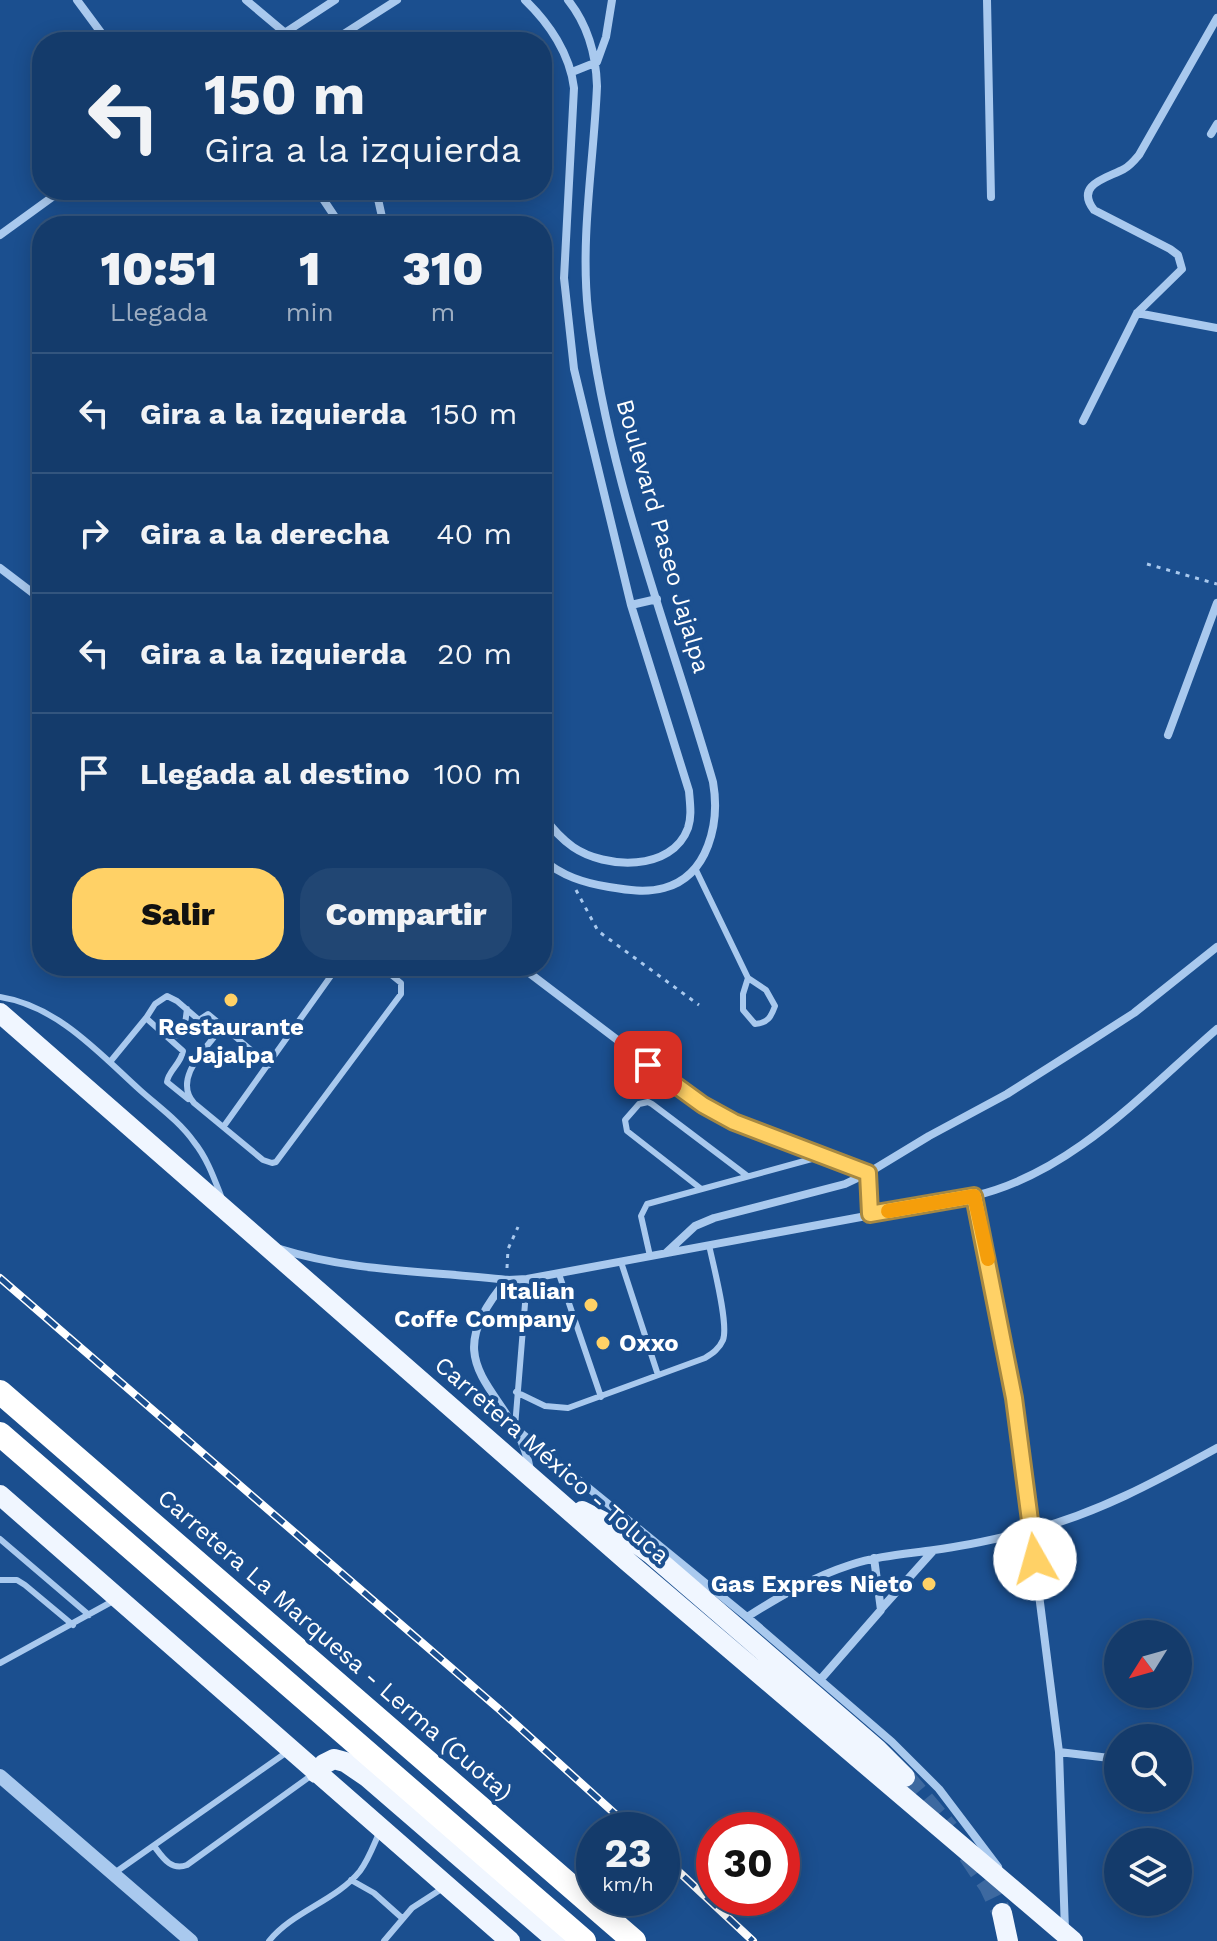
<!DOCTYPE html>
<html lang="es">
<head>
<meta charset="utf-8">
<style>
  body { margin:0; font-family:"Work Sans",sans-serif; background:#214673; color:#f1f3f6; height:100vh; display:flex; flex-direction:column; font-size:30px; white-space:nowrap }
  * { box-sizing:border-box; margin:0 }
  p { font-size:26px; color:#9dadc1 }
  .icon { flex:none; width:44px; height:44px; fill:none; stroke:currentColor; stroke-width:2; stroke-linecap:round; stroke-linejoin:round }
  .map { position:relative; flex:1; overflow:hidden }
  .panel { position:absolute; left:32px; top:216px; width:520px; height:760px; display:flex; flex-direction:column; background:#143b6b; border-radius:32px; box-shadow:0 4px 20px #0003,0 0 0 2px #33557e }
  .panel>* { flex:none }
  .hud { position:absolute; left:32px; top:32px; width:520px; height:168px; border-radius:32px; box-shadow:0 4px 20px #0003,0 0 0 2px #33557e; background:#143b6b; color:#f1f3f6; overflow:hidden }
  .needle { width:52px; rotate:233deg }
  .tools { position:absolute; left:1104px; top:1620px; display:grid; gap:16px }
  .tools a { display:grid; place-items:center; width:88px; height:88px; border-radius:50%; background:#143b6b; box-shadow:0 4px 20px #0003,0 0 0 2px #33557e; font-size:40px }
  .speed { position:absolute; left:576px; top:1812px; display:flex; gap:16px; font-size:40px; font-weight:700; text-align:center }
  .speed>* { display:grid; place-content:center; width:104px; height:104px; border-radius:50%; background:#143b6b; box-shadow:0 4px 20px #0003,0 0 0 2px #33557e; line-height:1 }
  .speed small { font-size:20px; font-weight:400 }
  .speed .limit { border:12px solid #d22; background:#fff; color:#111 }
  .pin { position:absolute; display:grid; place-items:center; width:68px; height:68px; color:#fff; margin:-34px; border-radius:16px; box-shadow:0 4px 12px #0006 }
  .me { position:absolute; width:88px; margin:-44px; rotate:353deg; stroke-linejoin:round; filter:drop-shadow(0 0 6px #0008) }
  .turn { display:flex; align-items:center; gap:28px; height:168px; padding:0 40px; font-size:36px }
  .turn .icon { width:104px; height:104px; stroke-width:2.5 }
  .turn b { display:block; font-size:56px; line-height:68px }
  .eta { display:flex; justify-content:space-evenly; align-items:center; height:136px; text-align:center }
  .eta b { font-size:48px; font-weight:800; line-height:56px }
  .button { display:flex; gap:16px; margin-top:auto; padding:16px 40px }
  .button a { flex:1; height:92px; border-radius:32px; background:#ffd166; color:#111; font-size:32px; font-weight:800; line-height:92px; text-align:center }
  .button a+a { background:#214673; color:#f1f3f6 }
  ul { padding:0; list-style:none }
  li { display:flex; align-items:center; gap:24px; height:120px; padding:0 40px; border-top:2px solid #33557e }
  li div { flex:1 }
  li b { display:block; font-size:30px }
  li em { font-style:normal }
  .map>svg:first-child { display:block }
  .lines { fill:none; stroke-linecap:round; stroke-linejoin:round }
  .primary-tunnel { stroke:#3d69a0; stroke-width:20; stroke-dasharray:20 10; stroke-linecap:butt }
  .path { stroke:#a9c9ee; stroke-width:3; stroke-dasharray:4 6; stroke-linecap:butt }
  .service { stroke:#a9c9ee; stroke-width:6 }
  .minor { stroke:#a9c9ee; stroke-width:8 }
  .tertiary { stroke:#a9c9ee; stroke-width:14 }
  .primary { stroke:#f0f6ff; stroke-width:20 }
  .motorway { stroke:#fff; stroke-width:24 }
  .rail-casing { stroke:#fff; stroke-width:8 }
  .rail { stroke:#1b4f8f; stroke-width:5; stroke-dasharray:15; stroke-linecap:butt }
  .route-casing { stroke:#a68842; stroke-width:20 }
  .route { stroke:#ffd166; stroke-width:14 }
  .slow { stroke:#f59e0b; stroke-width:14 }
  .poi-dot { fill:#ffd166; stroke:#1b4f8f; stroke-width:3 }
  .labels { text-anchor:middle; dominant-baseline:central; stroke-width:8; stroke-linejoin:round; paint-order:stroke }
  .street-label { font-size:24px; fill:#fff; stroke:#1b4f8f }
  .poi-label { font-size:24px; font-weight:bold; fill:#fff; stroke:#1b4f8f; text-anchor:end }
</style>
</head>
<body>
<div class="map">
<svg width="1217" height="1941" viewBox="0 0 1217 1941">
  <rect width="100%" height="100%" fill="#1b4f8f"/>
  <g class="lines">
    <path class="primary-tunnel" d="M905 1777 949 1829
      M968 1855 989 1886 1002 1913"/>
    <path class="path" d="M1147 564 1217 584
      M576 890 598 931 699 1005
      M507 1268 508 1249 518 1227"/>
    <path class="service" d="M695 868 748 978 766 990 775 1006C771 1017 768 1023 755 1024L743 1010V994L748 978
      M0 997C58 1006 100 1054 141 1091 159 1107 180 1122 194 1142 207 1158 214 1178 221 1196
      M146 1018 183 1051C181 1064 168 1071 167 1082L188 1099
      M222 1027C207 1048 172 1078 194 1103L263 1160 272 1163 276 1162 401 994V983L380 966
      M168 1036 179 1035 184 1032 187 1009
      M110 1062 146 1018 155 1004 167 996 177 1001 199 1020 208 1014 269 1065
      M224 1126 338 966
      M700 1188 627 1131 625 1120 639 1104 648 1102 652 1104 746 1175
      M650 1256 641 1216 647 1204 819 1157
      M621 1262 658 1375
      M559 1274 601 1397
      M516 1392 545 1406 568 1408 705 1358C713 1353 719 1349 723 1340 729 1324 713 1264 709 1245
      M515 1427 527 1279
      M0 1539 89 1615
      M0 1580H17L25 1585 73 1625
      M0 1663 115 1600
      M154 1846C163 1858 171 1871 187 1865L312 1775
      M113 1874 287 1752
      M351 1880 374 1893 402 1918
      M269 1941C293 1911 336 1901 360 1871 369 1859 374 1844 380 1831
      M384 1941 412 1908 443 1888"/>
    <path class="minor" d="M77 0 108 42
      M246 0 296 42
      M525 0C549 23 570 54 574 88L564 278 574 369 631 605 689 791C690 804 692 816 688 828 672 872 605 869 573 847 560 838 551 827 542 815
      M987 0 991 197
      M286 32 335 0
      M331 42 397 0
      M572 72 597 62 606 37 612 0
      M1211 134 1217 124
      M317 190 341 226
      M376 190 384 226
      M0 235 62 190
      M1137 313 1217 328
      M1083 421 1137 313 1182 269 1178 255 1170 249 1094 210C1074 184 1108 178 1124 169 1130 166 1134 161 1139 155L1217 18
      M0 568 42 600
      M631 605 657 599
      M1168 735 1217 603
      M542 859C562 876 584 883 609 887 627 890 646 893 664 888 709 876 720 822 713 782 668 627 606 472 588 311 580 237 594 160 597 86 596 54 588 25 568 0
      M520 966 703 1105 734 1122 771 1138 868 1173 870 1214
      M974 1196 1014 1398 1059 1752 1118 1759
      M280 1249C353 1272 431 1271 507 1280L527 1279 974 1196C1072 1173 1143 1093 1217 1029
      M666 1253 695 1226 714 1218 845 1184 868 1173 929 1136 1007 1094 1089 1042 1134 1013 1217 947
      M507 1280C427 1372 516 1388 530 1470
      M515 1428 747 1617 892 1742 939 1789 998 1867
      M881 1609 933 1551
      M747 1617C780 1596 813 1577 850 1565 877 1556 906 1554 934 1550 966 1546 997 1539 1029 1531 1096 1514 1157 1481 1217 1448
      M820 1680 881 1610 874 1558
      M1059 1752 1065 1931"/>
    <path class="tertiary" d="M0 1776 191 1941"/>
    <path class="primary" d="M0 1013 628 1562 1073 1941
      M0 1495 510 1941
      M582 1511 614 1527 651 1554 877 1749 905 1777
      M316 1773 324 1764 334 1759 345 1762 367 1777 557 1941
      M1002 1913 1008 1941"/>
    <path class="motorway" d="M0 1392 634 1941
      M0 1434 584 1941"/>
    <g class="rail-casing">
      <path id="rail" d="M0 1278 500 1710 633 1830
        M662 1856 753 1941"/>
    </g>
    <use href="#rail" class="rail"/>
  </g>
  <g class="lines">
    <g class="route-casing">
      <path id="route" d="M648 1065 703 1105 734 1122 868 1173 870 1214 974 1196 1014 1398 1035 1559"/>
    </g>
    <use href="#route" class="route"/>
    <path class="slow" d="M888 1211 974 1196 988 1259"/>
  </g>
  <g class="poi-dot">
    <circle cx="231" cy="1000" r="8"/>
    <circle cx="591" cy="1305" r="8"/>
    <circle cx="603" cy="1343" r="8"/>
    <circle cx="929" cy="1584" r="8"/>
  </g>
  <g class="labels">
    <g class="street-label">
      <text transform="translate(663 536) rotate(74)">Boulevard Paseo Jajalpa</text>
      <text transform="translate(552 1460) rotate(41)">Carretera México - Toluca</text>
      <text transform="translate(335 1645) rotate(41)">Carretera La Marquesa - Lerma (Cuota)</text>
    </g>
    <g class="poi-label">
      <text x="231" y="1027" text-anchor="middle">Restaurante<tspan x="231" dy="28">Jajalpa</tspan></text>
      <text x="575" y="1291">Italian<tspan x="575" dy="28">Coffe Company</tspan></text>
      <text x="619" y="1343" text-anchor="start">Oxxo</text>
      <text x="913" y="1584">Gas Expres Nieto</text>
    </g>
  </g>
</svg>
<div class="tools">
<a><svg class="needle" viewBox="-14 -14 28 28"><path d="M0-13l5 13h-10z" fill="#e53935"/><path d="M0 13l5-13h-10z" fill="#9dadc1"/></svg></a>
<a><svg class="icon" aria-label="search" viewBox="0 0 24 24"><circle cx="10" cy="10" r="6"/><path d="M15 15l6 6"/></svg></a>
<a><svg class="icon" aria-label="layers" viewBox="0 0 24 24"><path d="M12 4l9 5-9 5-9-5zM3 14l9 5 9-5"/></svg></a>
</div>
<div class="speed"><div>23<small>km/h</small></div><div class="limit">30</div></div>
<div class="pin" style="left:648px;top:1065px;background:#d93025"><svg class="icon" aria-label="arrive" viewBox="0 0 24 24"><path d="M6 21V4h12l-3 4 3 4H6"/></svg></div>
<svg class="me" style="left:1035px;top:1559px" viewBox="-20 -20 40 40"><circle r="19" fill="#fff"/><path d="M0-13L10 11 0 6-10 11z" fill="#ffd166"/></svg>
<div class="hud">
<div class="turn"><svg class="icon" aria-label="left" viewBox="0 0 24 24"><path d="M17 20v-9H6M10 6l-5 5 5 5"/></svg><div><b>150 m</b>Gira a la izquierda</div></div>
</div>
<section class="panel">
<div class="eta">
<div><b>10:51</b><p>Llegada</p></div>
<div><b>1</b><p>min</p></div>
<div><b>310</b><p>m</p></div>
</div>
<ul>
<li><svg class="icon" aria-label="left" viewBox="0 0 24 24"><path d="M17 20v-9H6M10 6l-5 5 5 5"/></svg><div><b>Gira a la izquierda</b></div><em>150 m</em></li>
<li><svg class="icon" aria-label="right" viewBox="0 0 24 24"><path d="M7 20v-9h11M14 6l5 5-5 5"/></svg><div><b>Gira a la derecha</b></div><em>40 m</em></li>
<li><svg class="icon" aria-label="left" viewBox="0 0 24 24"><path d="M17 20v-9H6M10 6l-5 5 5 5"/></svg><div><b>Gira a la izquierda</b></div><em>20 m</em></li>
<li><svg class="icon" aria-label="arrive" viewBox="0 0 24 24"><path d="M6 21V4h12l-3 4 3 4H6"/></svg><div><b>Llegada al destino</b></div><em>100 m</em></li>
</ul>
<div class="button"><a>Salir</a><a>Compartir</a></div>
</section>
</div>
</body>
</html>
